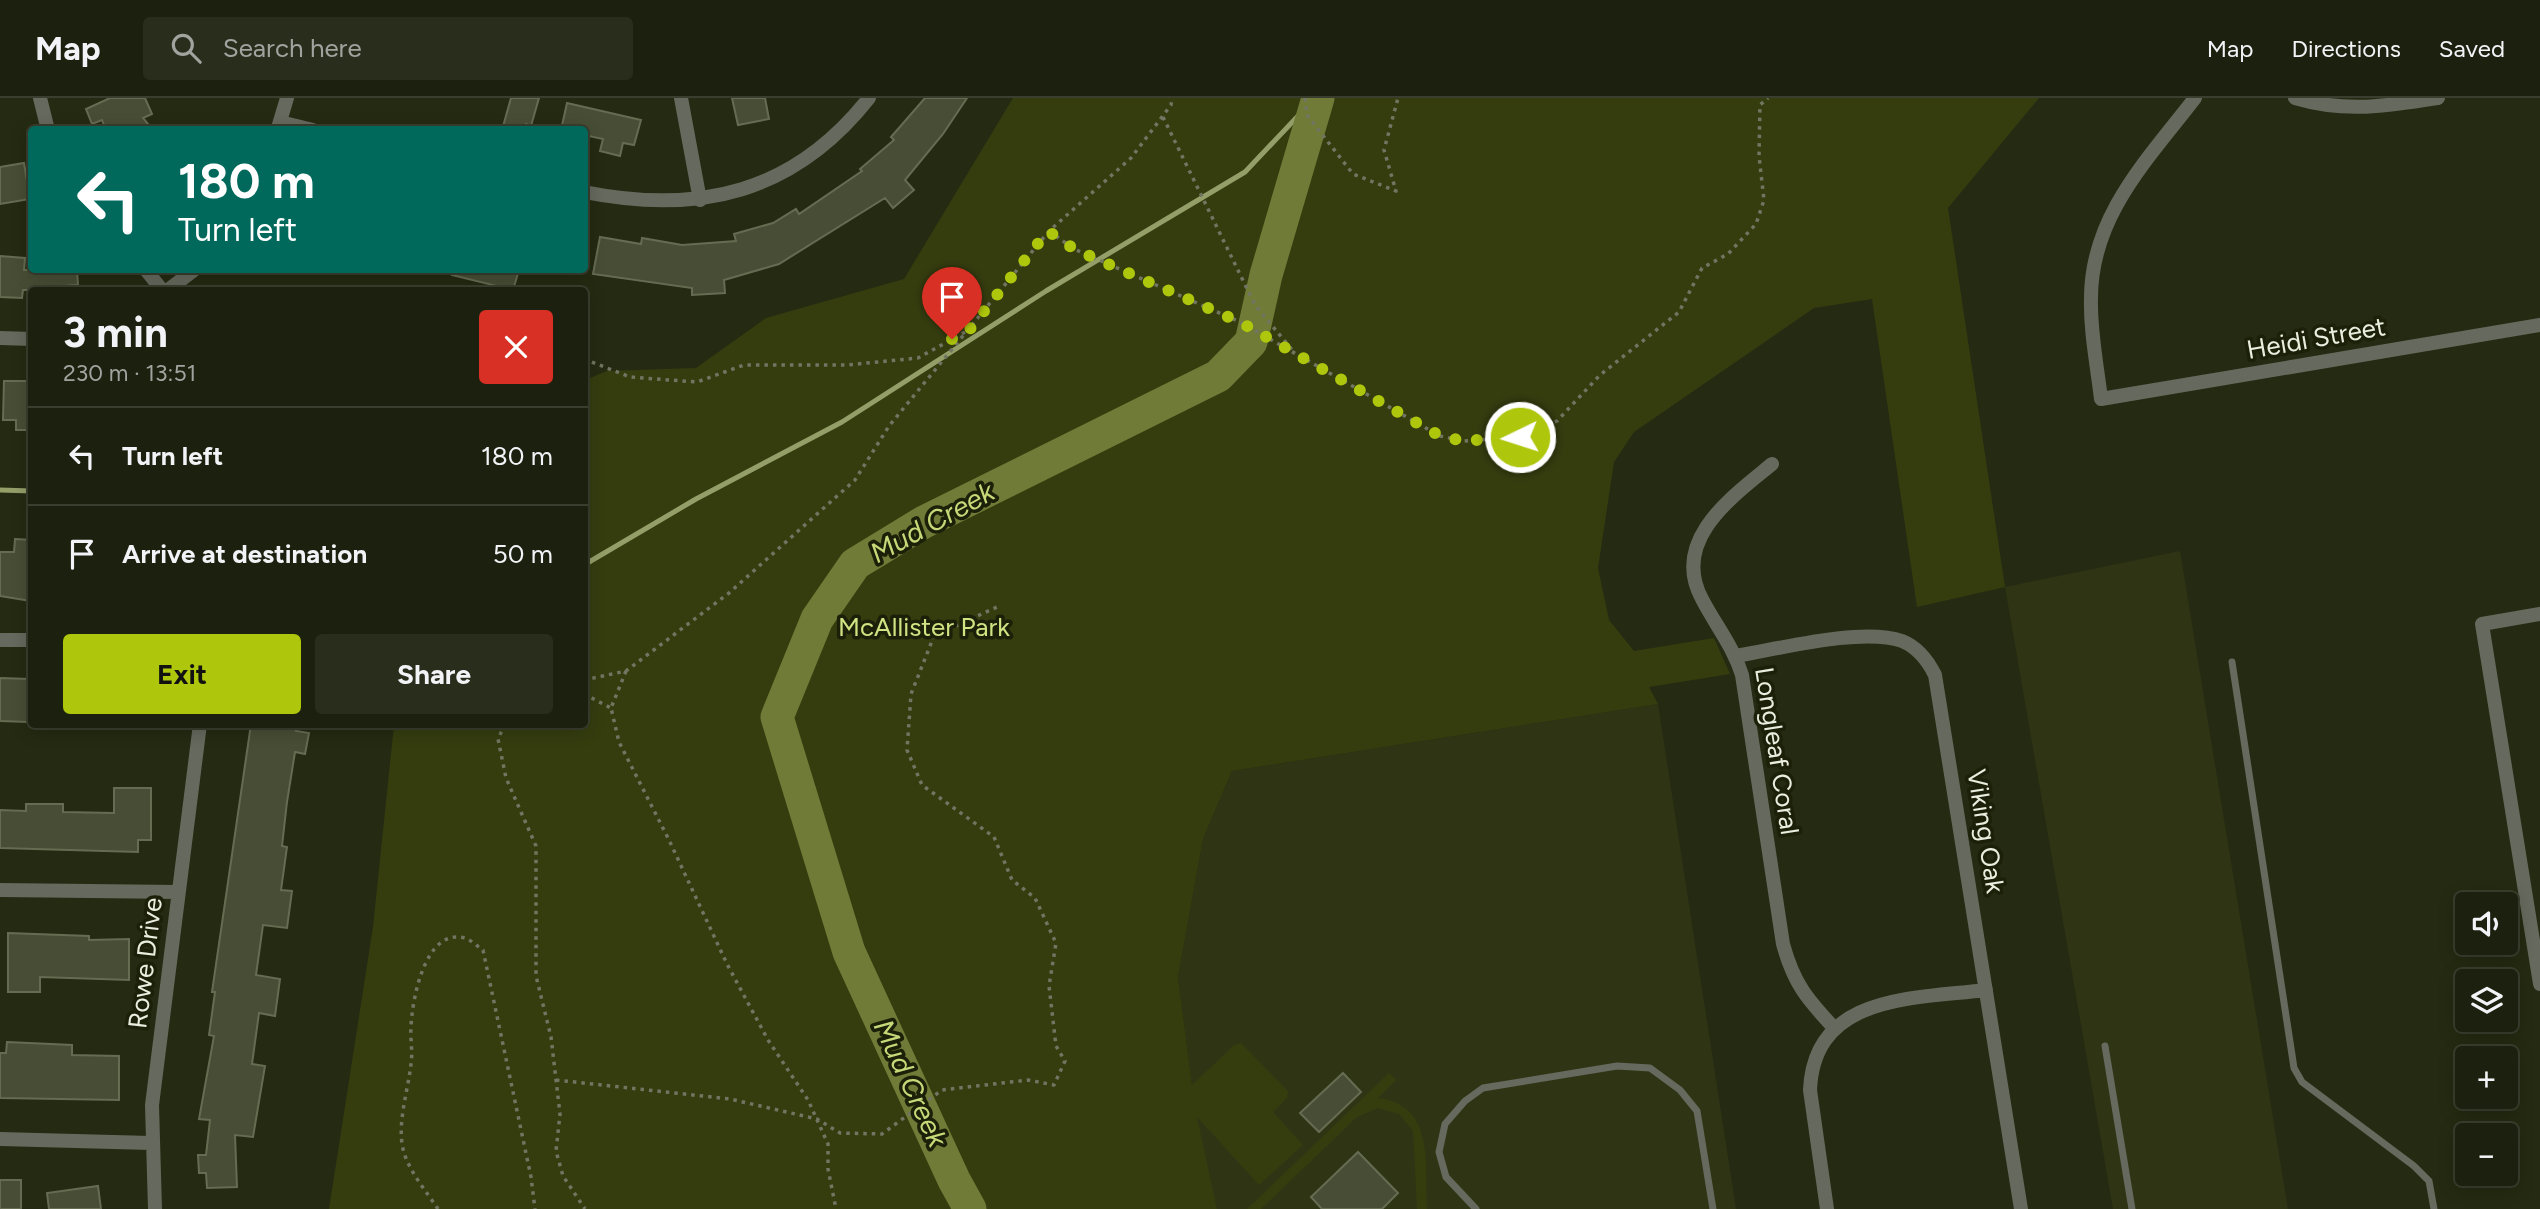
<!DOCTYPE html>
<html lang="en">
<head>
<meta charset="utf-8">
<style>
  body { margin:0; font-family:Figtree,sans-serif; background:#292d1c; color:#f1f3f6; height:100vh; display:flex; flex-direction:column; font-size:26px; white-space:nowrap }
  * { box-sizing:border-box; margin:0 }
  p { font-size:23px; color:#a0a39e }
  .icon { flex:none; width:38px; height:38px; fill:none; stroke:currentColor; stroke-width:2; stroke-linecap:round; stroke-linejoin:round }
  .map { position:relative; flex:1; overflow:hidden }
  .drawer { position:absolute; left:28px; top:189px; width:560px; height:441px; display:flex; flex-direction:column; background:#1c200e; border-radius:7px; box-shadow:0 4px 18px #0003,0 0 0 2px #3a3e2e }
  .drawer>* { flex:none }
  .hud { position:absolute; left:28px; top:28px; width:560px; height:147px; border-radius:7px; box-shadow:0 4px 18px #0003,0 0 0 2px #3a3e2e; background:#00695c; color:#fff; overflow:hidden }
  .fabs { position:absolute; left:2455px; top:794px; display:grid; gap:14px }
  .fabs a { display:grid; place-items:center; width:63px; height:63px; border-radius:7px; background:#1c200e; box-shadow:0 4px 18px #0003,0 0 0 2px #3a3e2e; font-size:35px }
  .pin { position:absolute; display:grid; place-items:center; width:60px; height:60px; color:#fff; margin:-72px -30px; border-radius:50% 50% 50% 0; rotate:-45deg; box-shadow:0 0 7px #0007 }
  .pin .icon { rotate:45deg }
  .me { position:absolute; width:77px; margin:-38px; rotate:266deg; stroke-linejoin:round; filter:drop-shadow(0 0 5px #0008) }
  .turn { display:flex; align-items:center; gap:24px; height:147px; padding:0 35px; font-size:32px }
  .turn .icon { width:91px; height:91px; stroke-width:2.5 }
  .turn b { display:block; font-size:49px; line-height:60px }
  .round { display:grid; place-items:center; flex:none; width:74px; height:74px; border-radius:7px; background:#292d1c }
  .head { display:flex; align-items:center; justify-content:space-between; height:119px; padding:0 35px }
  h1 { font-size:42px; font-weight:700; line-height:52px }
  .button { display:flex; gap:14px; margin-top:auto; padding:14px 35px }
  .button a { flex:1; height:80px; border-radius:7px; background:#aec60c; color:#111; font-size:28px; font-weight:700; line-height:80px; text-align:center }
  .button a+a { background:#292d1c; color:#f1f3f6 }
  ul { padding:0; list-style:none }
  li { display:flex; align-items:center; gap:21px; height:98px; padding:0 35px; border-top:2px solid #3a3e2e }
  li div { flex:1 }
  li b { display:block; font-size:26px }
  li em { font-style:normal }
  header { display:flex; align-items:center; gap:42px; box-sizing:border-box; height:98px; padding:0 35px; background:#1c200e; border-bottom:2px solid #3a3e2e }
  header strong { font-size:33px }
  nav { display:flex; gap:38px; margin-inline-start:auto; font-size:24px }
  .search { width:490px; height:63px; background:#292d1c; display:flex; align-items:center; gap:18px; box-sizing:border-box; padding:0 24px; border-radius:7px; color:#a0a39e; font-size:26px }
  .map>svg:first-child { display:block }
  .built { fill:#2f3415 }
  .green { fill:#353d0f }
  .lines { fill:none; stroke-linecap:round; stroke-linejoin:round }
  .stream { stroke:#949e69; stroke-width:5 }
  .river { stroke:#6f7b37; stroke-width:33 }
  .building { fill:#484e35; stroke:#666c52; stroke-width:2 }
  .path { stroke:#717561; stroke-width:3.5; stroke-dasharray:3.5 5; stroke-linecap:butt }
  .service { stroke:#66695d; stroke-width:7 }
  .minor { stroke:#66695d; stroke-width:14 }
  .route { stroke:#aec60c; stroke-width:12; stroke-dasharray:0 21.6 }
  .labels { text-anchor:middle; dominant-baseline:central; stroke-width:7; stroke-linejoin:round; paint-order:stroke }
  .street-label { font-size:26px; fill:#eaeedf; stroke:#1c2009 }
  .park-label { font-size:26px; fill:#cfe382; stroke:#1c2009 }
  .water-label { font-size:28px; font-style:italic; fill:#c6d978; stroke:#1c2009 }
</style>
</head>
<body>
<header>
<strong>Map</strong>
<div class="search"><svg class="icon" aria-label="search" viewBox="0 0 24 24"><circle cx="10" cy="10" r="6"/><path d="M15 15l6 6"/></svg>Search here</div>
<nav><a>Map</a><a>Directions</a><a>Saved</a></nav>
</header>
<div class="map">
<svg width="2540" height="1111" viewBox="0 0 2540 1111">
  <rect width="100%" height="100%" fill="#252a12"/>
  <path class="built" d="M2180 453 2288 1111H2113L2005 489Z
    M1658 606 1736 1111H1217L1197 1027 1178 879 1203 741 1232 673Z"/>
  <path class="green" d="M1013 0H2039L1948 110 2005 489 1917 509 1872 201 1814 210 1634 334 1614 364 1598 470 1609 522 1634 553 1714 540 1730 576 1649 589 1658 606 1232 673 1203 741 1178 879 1192 987 1234 947 1241 945 1288 993 1287 1000 1273 1014 1303 1047 1259 1087 1197 1019 1217 1111H329L373 829 394 627 584 626 585 282 607 273 696 270 766 220 904 181Z
    M1389 975 1396 982 1378 1000C1435 1006 1425 1068 1427 1111H1417L1413 1033 1399 1016 1378 1010 1357 1019 1261 1111H1247Z"/>
  <g class="lines">
    <path class="stream" d="M0 392 32 393
      M584 467 696 401 842 324 1046 193 1245 74 1315 0"/>
    <path class="river" d="M970 1111 954 1082 849 854 777 619 817 521 855 466 924 424 1218 278 1251 244 1266 177 1318 0"/>
  </g>
  <path class="building" d="M110 0H145L152 16 143 20 153 32H106L102 22 92 26 86 11Z
    M511 0H539L531 28 526 26 524 32H502Z
    M732 0H765L769 21 738 27Z
    M925 0H967L943 36 905 82 914 92 893 110 885 100 779 166 724 182 725 195 692 197V190L593 176 600 139 641 146 642 140 682 147 736 143 734 136 773 125 796 111 799 116 862 73 860 71 894 42 891 39Z
    M567 5 641 22 634 47 623 45 620 58 600 53 603 41 584 37V32H561Z
    M24 65 30 101 0 106V69Z
    M0 158 25 160 24 172H77L78 187 64 188V192H23L22 200 0 199Z
    M453 172H519L513 192 452 177Z
    M4 283H32V332H16V322H3Z
    M15 441 32 442 31 503 0 498V454H14Z
    M0 580 30 581 28 624 0 623Z
    M251 626H297L296 633 309 635 305 656 295 654 287 704 282 748 287 749 281 792 292 793 287 830 263 827 256 877 280 881 275 918 259 915 252 966 265 968 253 1039 235 1037 237 1089 207 1090 206 1075H199L198 1057H206L210 1022 199 1021 214 938 209 937 215 894H212Z
    M114 690H151V742H138V754L0 750V712L26 713V706H63V714L114 715Z
    M8 835 89 838V842L129 841V882L40 879V894H8Z
    M7 944 72 947V957L119 958V1002L0 1000V955H6Z
    M1343 975 1361 994 1319 1034 1300 1015Z
    M1358 1054 1398 1095 1382 1111H1322L1311 1099Z
    M0 1082H21V1111H0Z
    M98 1088 101 1111H49L47 1095Z"/>
  <g class="lines">
    <path class="path" d="M1305 0 1307 17 1353 76 1396 93 1384 52 1398 0
      M1163 19 1255 207 1293 253
      M1049 133 1074 151 1240 224 1440 338 1464 343 1520 339 1557 323 1600 277 1679 214 1702 170 1728 156 1756 126 1764 102 1759 58 1760 7 1768 0
      M584 261 630 279 697 284 744 267H847L918 260 967 233
      M626 573 611 610 619 644 669 742 727 866 768 942 808 1002 828 1046V1071L836 1111
      M584 582 626 573 729 495 855 382 889 328 1049 133 1131 60 1171 7 1172 0
      M584 596 611 610
      M505 626 498 641 506 680 536 748V878L551 939 560 1016 556 1053 563 1078 585 1111
      M556 982 730 1001 817 1021 840 1035 882 1036 942 992 1028 982 1054 987 1065 963 1056 948 1049 888 1056 845 1035 800 1012 782 994 739 922 687 907 652 911 596 934 538 997 509
      M438 1111C426 1093 408 1072 403 1051 397 1025 408 993 411 966 413 954 410 941 411 929 412 902 425 829 465 840 471 842 478 849 483 852L531 1079 535 1111"/>
    <path class="service" d="M2232 564 2294 970 2302 984 2414 1068 2429 1083 2434 1111
      M2105 948 2132 1111
      M1476 1111 1446 1079 1439 1054 1445 1026 1465 1003 1483 990 1617 968 1650 970 1680 992 1697 1013 1713 1111"/>
    <path class="minor" d="M40 0 48 32
      M681 0 700 102
      M2195 0C2148 61 2091 118 2091 200 2090 233 2097 267 2101 301L2540 227
      M2295 0C2345 15 2388 8 2438 0
      M280 24 313 32
      M278 30 287 0
      M584 94C700 117 794 95 869 0
      M146 172 162 192
      M168 192 194 172
      M0 240 32 241
      M1772 366C1733 398 1670 442 1702 501 1716 528 1733 548 1742 577L1783 846C1794 886 1807 901 1835 931
      M2540 516 2482 526 2540 886
      M0 542H32
      M1736 558C1779 551 1862 529 1902 543 1917 549 1928 563 1935 577L2021 1111
      M0 792 178 794
      M0 1041 151 1045
      M155 1111 152 1007 200 626
      M1827 1111 1810 992C1814 896 1914 901 1986 892"/>
  </g>
  <g class="lines">
    <path class="route" d="M952 241 969 232 1048 133 1074 151 1240 224 1440 338 1464 343 1520 339"/>
  </g>
  <g class="labels">
    <g class="street-label">
      <text transform="translate(2316 240) rotate(-10)">Heidi Street</text>
      <text transform="translate(1777 653) rotate(81)">Longleaf Coral</text>
      <text transform="translate(1986 733) rotate(81)">Viking Oak</text>
      <text transform="translate(145 865) rotate(-83)">Rowe Drive</text>
    </g>
    <g class="park-label">
      <text x="924" y="529">McAllister Park</text>
    </g>
    <g class="water-label">
      <text transform="translate(932 424) rotate(-29)">Mud Creek</text>
      <text transform="translate(911 985) rotate(65)">Mud Creek</text>
    </g>
  </g>
</svg>
<div class="fabs">
<a><svg class="icon" aria-label="sound" viewBox="0 0 24 24"><path d="M4 9h4l5-4v14l-5-4H4zM17 9q2 3 0 6"/></svg></a>
<a><svg class="icon" aria-label="layers" viewBox="0 0 24 24"><path d="M12 4l9 5-9 5-9-5zM3 14l9 5 9-5"/></svg></a>
<a>+</a>
<a>−</a>
</div>
<div class="pin" style="left:952px;top:241px;background:#d93025"><svg class="icon" aria-label="arrive" viewBox="0 0 24 24"><path d="M6 21V4h12l-3 4 3 4H6"/></svg></div>
<svg class="me" style="left:1520px;top:339px" viewBox="-20 -20 40 40"><circle r="17" fill="#aec60c" stroke="#fff" stroke-width="3"/><path d="M0-11L8 9 0 5-8 9z" fill="#fff"/></svg>
<div class="hud">
<div class="turn"><svg class="icon" aria-label="left" viewBox="0 0 24 24"><path d="M17 20v-9H6M10 6l-5 5 5 5"/></svg><div><b>180 m</b>Turn left</div></div>
</div>
<section class="drawer">
<div class="head"><div><h1>3 min</h1><p>230 m · 13:51</p></div><a class="round" style="background:#d93025;color:#fff"><svg class="icon" aria-label="close" viewBox="0 0 24 24"><path d="M6 6l12 12M18 6L6 18"/></svg></a></div>
<ul>
<li><svg class="icon" aria-label="left" viewBox="0 0 24 24"><path d="M17 20v-9H6M10 6l-5 5 5 5"/></svg><div><b>Turn left</b></div><em>180 m</em></li>
<li><svg class="icon" aria-label="arrive" viewBox="0 0 24 24"><path d="M6 21V4h12l-3 4 3 4H6"/></svg><div><b>Arrive at destination</b></div><em>50 m</em></li>
</ul>
<div class="button"><a>Exit</a><a>Share</a></div>
</section>
</div>
</body>
</html>
